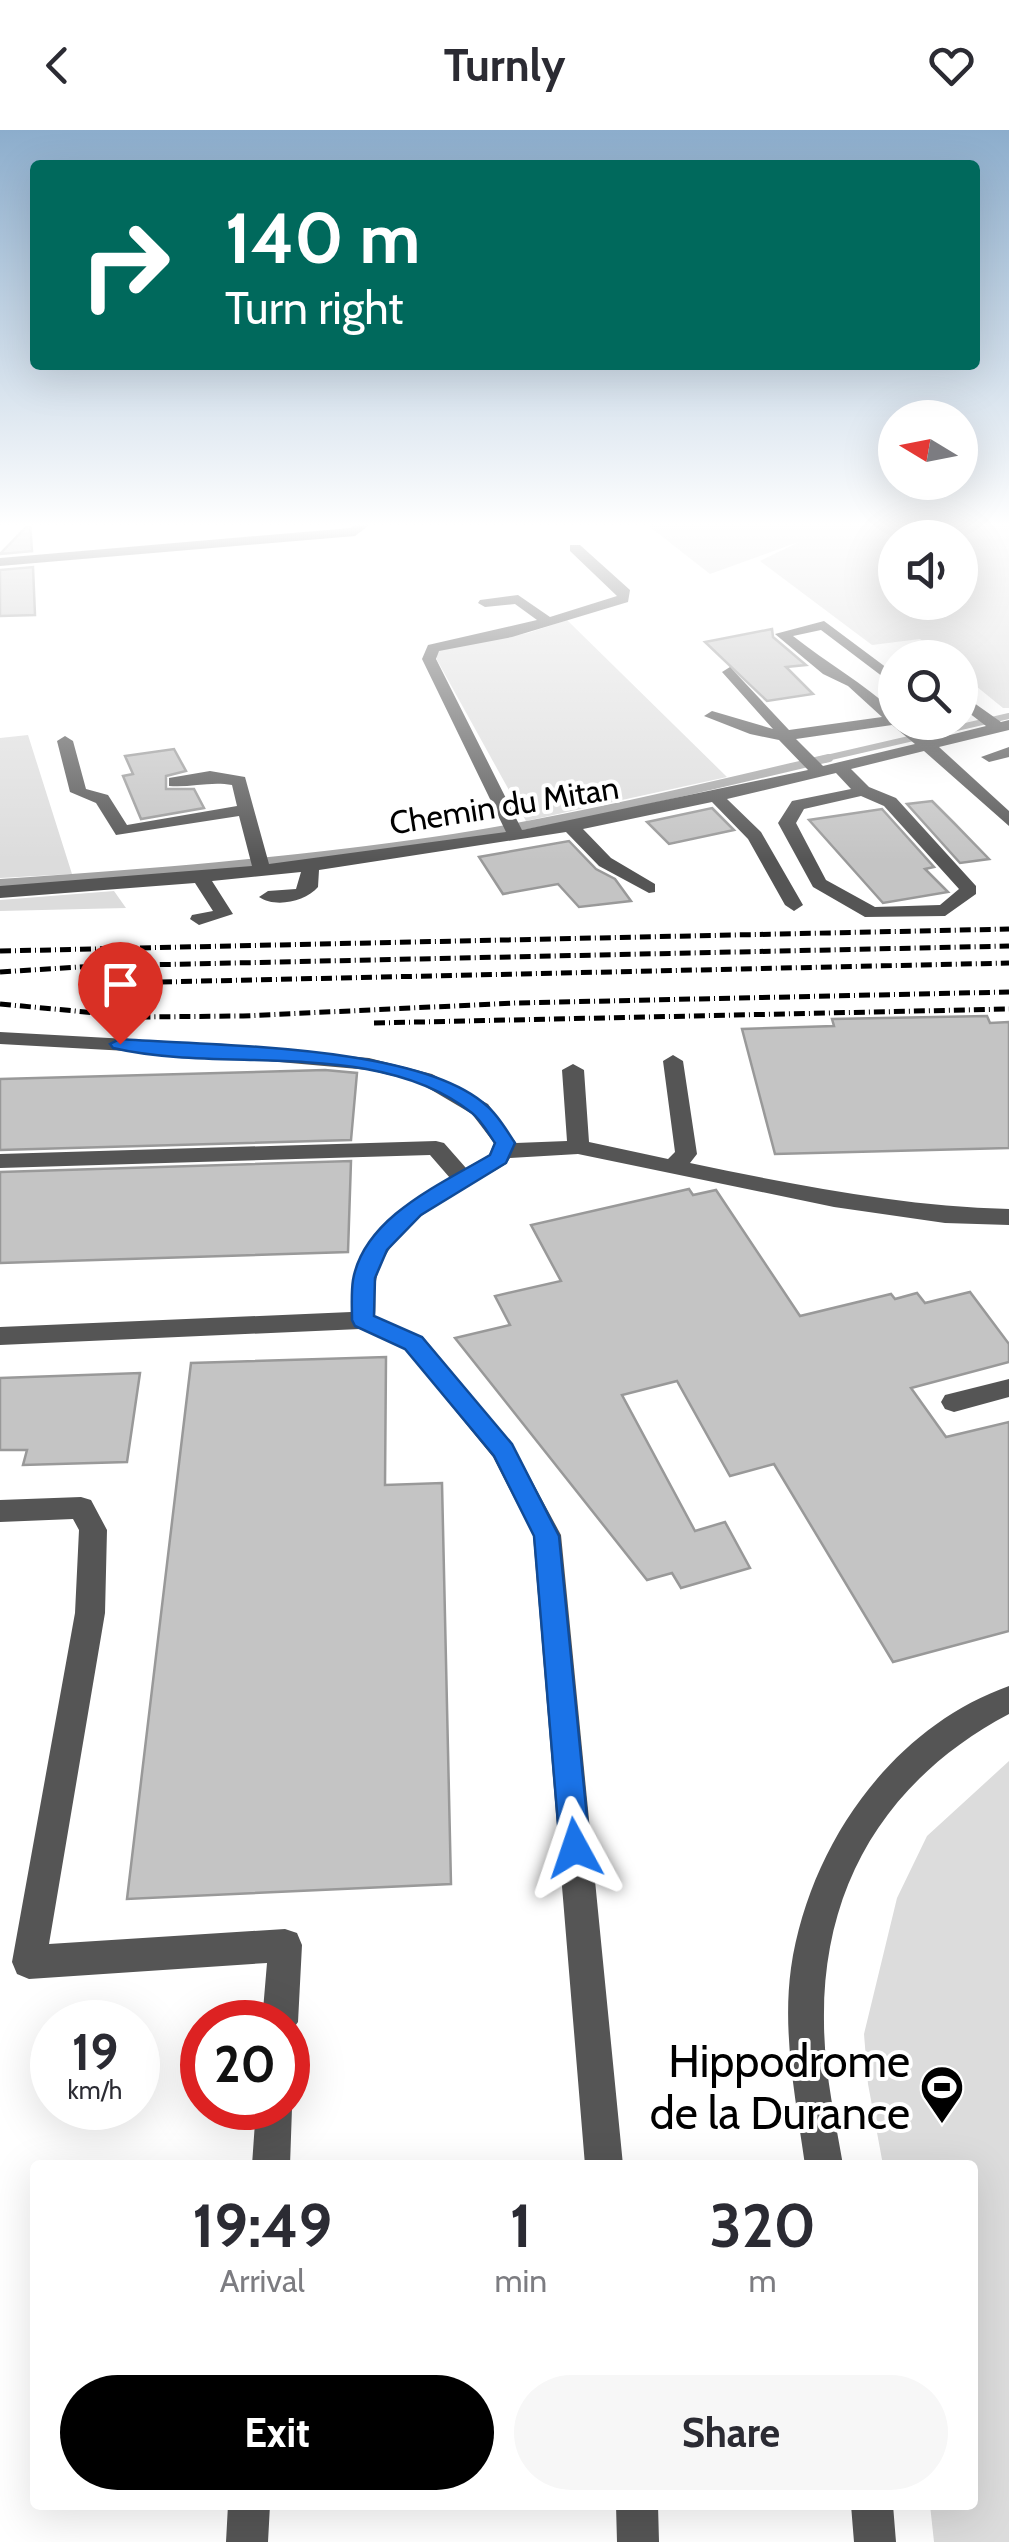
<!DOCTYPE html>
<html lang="en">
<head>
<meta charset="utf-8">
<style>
  body { margin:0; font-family:Cabin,sans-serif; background:#f7f7f7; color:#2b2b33; height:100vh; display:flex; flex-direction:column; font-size:38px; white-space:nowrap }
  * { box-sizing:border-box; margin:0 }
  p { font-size:32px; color:#7c7c81 }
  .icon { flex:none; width:55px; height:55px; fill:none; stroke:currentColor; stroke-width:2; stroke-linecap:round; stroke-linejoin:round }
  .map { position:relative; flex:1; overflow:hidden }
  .details { position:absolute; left:30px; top:2030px; width:948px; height:350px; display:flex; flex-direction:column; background:#fff; border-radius:10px; box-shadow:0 10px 40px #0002 }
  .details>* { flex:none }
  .hud { position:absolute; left:30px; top:30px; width:950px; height:210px; border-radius:10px; box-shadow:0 10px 40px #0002; background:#00695c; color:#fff; overflow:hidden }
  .needle { width:65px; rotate:280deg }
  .fabs { position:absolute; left:878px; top:270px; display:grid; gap:20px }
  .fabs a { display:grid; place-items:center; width:100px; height:100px; border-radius:50%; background:#fff; box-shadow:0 10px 40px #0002; font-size:50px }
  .speed { position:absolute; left:30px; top:1870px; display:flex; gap:20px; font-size:50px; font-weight:700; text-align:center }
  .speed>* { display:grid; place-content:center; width:130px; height:130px; border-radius:50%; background:#fff; box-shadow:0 10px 40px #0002; line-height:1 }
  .speed small { font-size:25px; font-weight:400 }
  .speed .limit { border:15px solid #d22; background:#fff; color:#111 }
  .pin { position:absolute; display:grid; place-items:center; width:85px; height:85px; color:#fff; margin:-102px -42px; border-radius:50% 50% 50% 0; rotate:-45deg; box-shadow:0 0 10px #0007 }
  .pin .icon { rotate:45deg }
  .me { position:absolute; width:110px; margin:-55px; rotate:355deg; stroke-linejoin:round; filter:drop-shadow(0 0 8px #0008) }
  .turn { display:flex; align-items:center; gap:35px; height:210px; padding:0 30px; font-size:45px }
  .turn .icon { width:130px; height:130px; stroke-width:2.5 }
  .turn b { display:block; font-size:70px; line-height:85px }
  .eta { display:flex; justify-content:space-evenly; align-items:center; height:170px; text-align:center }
  .eta b { font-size:60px; font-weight:700; line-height:70px }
  .primary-button { display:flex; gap:20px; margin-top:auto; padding:20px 30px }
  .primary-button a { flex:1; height:115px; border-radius:60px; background:#000; color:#fff; font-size:40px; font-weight:700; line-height:115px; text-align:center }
  .primary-button a+a { background:#f7f7f7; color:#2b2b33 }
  header { display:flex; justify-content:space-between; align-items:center; height:130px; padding:0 30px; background:#fff; font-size:45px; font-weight:700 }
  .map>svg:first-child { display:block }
  .green { fill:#dcdcdc; fill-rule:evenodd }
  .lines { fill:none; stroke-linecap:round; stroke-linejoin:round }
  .stream-far1 { stroke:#a3a3a3; stroke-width:6 }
  .stream { stroke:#a3a3a3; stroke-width:8 }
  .building { fill:#c4c4c4; stroke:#999; stroke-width:2.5 }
  .minor { fill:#555; fill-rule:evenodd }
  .rail { stroke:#000; stroke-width:5; stroke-dasharray:11 4 1 4; stroke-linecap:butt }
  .route { fill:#1a73e8; stroke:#114b97; stroke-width:2.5 }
  .labels { text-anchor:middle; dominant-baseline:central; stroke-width:8; stroke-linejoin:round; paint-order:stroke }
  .far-street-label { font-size:32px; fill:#000; stroke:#fff }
  .near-poi-label { font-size:45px; fill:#000; stroke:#fff; text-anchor:end }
</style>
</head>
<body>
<header><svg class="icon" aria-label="back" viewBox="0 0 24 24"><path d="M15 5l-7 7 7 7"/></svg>Turnly<svg class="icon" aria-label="heart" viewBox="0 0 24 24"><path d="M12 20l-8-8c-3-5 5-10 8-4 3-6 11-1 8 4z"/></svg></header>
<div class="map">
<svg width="1009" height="2412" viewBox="0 0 1009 2412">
  <rect width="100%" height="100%" fill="#fff"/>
  <path class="green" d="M645 393H1009V578H1003L960 543V528L942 527 920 509 872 515 760 431 801 411 710 444ZM895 408H960V472H895Z
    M567 490 727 647 526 691 437 530V520L528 503Z
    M28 605 72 744 0 748V608Z
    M114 761 126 778 0 781V770Z
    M1009 1631V2412H934L930 2375H972V2035H883L868 1954 864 1904 897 1768 927 1706Z"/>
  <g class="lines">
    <path class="stream-far1" d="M818 630 1009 586"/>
    <path class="stream" d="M0 753C145 743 289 732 433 711 567 691 698 659 829 628"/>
  </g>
  <path class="building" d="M30 393 32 421 0 424Z
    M33 437 35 485 0 486V440Z
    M772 499 773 507 806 535 786 537 813 564 767 571 705 512Z
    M174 619 186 641 166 646V659H194L204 678 141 689 123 646 133 644 125 626Z
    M932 671 954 693 989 729 960 733 907 674Z
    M712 678 734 700 669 714 647 692Z
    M882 679 934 737 925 739 948 762 883 773 809 690Z
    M569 711 596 739 615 749 631 771 579 777 558 754 503 764 479 727Z
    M987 886 990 893 1009 892V1018L775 1024 742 899 834 896 832 889Z
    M325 940 357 943 351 1010 0 1020V949Z
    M351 1031 348 1122 0 1133V1042Z
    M689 1059 693 1065 716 1060 800 1186 891 1164 895 1169 917 1163 925 1173 970 1162 1009 1214V1232L911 1258 946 1307 1009 1292V1501L893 1532 774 1334 730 1346 677 1251 622 1265 695 1401 725 1392 750 1438 681 1458 672 1443 647 1450 455 1208 510 1195 495 1166 561 1151 531 1095Z
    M386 1227 385 1355 442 1353 451 1754 127 1769 191 1233Z
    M140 1243 127 1332 23 1335 27 1320H0V1248Z"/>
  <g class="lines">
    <path class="minor" d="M358 393H372L355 406 0 436V428L351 398Z
      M570 415H580L630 460 628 472 512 507 439 521 436 529 522 700 808 640 779 610 750 604 704 586 712 581 773 599 722 542 730 537 789 600 882 587 848 556 823 544 775 504 824 491 895 544V556L821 500 793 506C827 533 863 553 895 582V592H908L930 610 986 596 960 576V563L1001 592 1009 590V600L939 617 1009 681V696L924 621 851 639 869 657 896 668 976 756V764L945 786 865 787 813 757 778 693 792 671 851 659 836 643 727 669 761 702 803 775 794 781 785 775 748 709 712 672 583 699 611 728 655 754V762L649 763 599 736 566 702 319 740 318 757C305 772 275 778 259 767L268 761 296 759 301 742 212 751 233 784 199 795 190 789 192 785 213 781 195 753 0 768V756L252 736 239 686 116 705 96 673 70 662 57 611 65 606 73 611 86 659 108 665 127 695 237 676 232 655C210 651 190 658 169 656V648L210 641 245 647 269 734 506 702 422 529 428 515 537 490 515 474 485 477 478 473 480 470 518 465 550 487 617 466 570 421ZM892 595 915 614 823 636 796 609ZM861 666 884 676 959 759 940 775 875 777 826 750 796 693 804 679Z
      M1009 617V627L989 632 981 627Z
      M0 902 200 913 369 928 432 944 488 974 516 1013 567 1011 562 940 573 934 584 940 589 1012 668 1029 675 1022 663 931 673 925 683 931 697 1024 690 1033C796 1055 900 1076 1009 1079V1095L945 1093 834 1077 578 1024 510 1028 506 1034C460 1062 393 1090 377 1146 374 1158 376 1173 375 1186L423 1207 512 1314 561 1405 623 2035H585L533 1405 493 1327 405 1219 360 1199 0 1215V1197L351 1182C353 1109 391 1083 450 1048L430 1025 0 1038V1024L436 1011 444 1013 466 1038 489 1025 494 1013 472 984 418 952 369 940 200 925 0 914Z
      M1009 1249V1267L954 1282 945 1279 941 1272 945 1265Z
      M81 1367 91 1370 107 1400 105 1483 49 1814 285 1799 297 1803 302 1815 298 1892 288 1906V1892H262L267 1833 29 1849 17 1844 12 1832 75 1483 79 1400 73 1389 0 1392V1370Z
      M1009 1556V1584C888 1648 822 1754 824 1892 824 1940 835 1988 843 2035H805C796 1970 782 1904 791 1838 809 1716 891 1598 1009 1556Z
      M288 1967 292 1978 290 2035H252L256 1978H288Z
      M228 2375H270L268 2412H226Z
      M616 2375H658L659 2412H617Z
      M851 2375H893L896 2412H854Z"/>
    <path class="rail" d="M0 821 1009 799
      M0 842 97 836 1009 816
      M161 852 1009 833
      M0 874 140 887 243 886 516 873 1009 862
      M374 893 1009 879"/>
  </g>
  <linearGradient id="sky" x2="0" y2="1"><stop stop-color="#8cadcc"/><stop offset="0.54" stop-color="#fff"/><stop offset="1" stop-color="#fff" stop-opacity="0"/></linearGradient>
  <rect width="1009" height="731" fill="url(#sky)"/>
  <path class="route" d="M120 909C212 916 420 914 487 976 498 985 507 1001 515 1013L506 1033 421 1085 387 1120 375 1148 374 1186 422 1207 512 1314 559 1406 590 1718 585 1727 575 1731 565 1727 560 1718 534 1406 494 1326 405 1219 355 1196 352 1190C352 1177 351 1163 353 1150 364 1087 441 1054 490 1025L495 1013C488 1003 481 990 472 983 377 907 224 944 113 918L110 914Z"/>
  <defs>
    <g id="stadium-pin" transform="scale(2.25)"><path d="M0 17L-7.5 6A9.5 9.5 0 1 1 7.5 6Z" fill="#000" stroke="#fff"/><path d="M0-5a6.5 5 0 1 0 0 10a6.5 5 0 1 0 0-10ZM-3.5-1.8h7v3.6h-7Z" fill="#fff"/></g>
  </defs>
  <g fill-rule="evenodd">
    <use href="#stadium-pin" x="942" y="1957"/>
  </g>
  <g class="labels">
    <g class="far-street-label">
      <text transform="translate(504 675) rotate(-9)">Chemin du Mitan</text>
    </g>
    <g class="near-poi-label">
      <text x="910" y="1931">Hippodrome<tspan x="910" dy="52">de la Durance</tspan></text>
    </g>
  </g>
</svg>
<div class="fabs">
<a><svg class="needle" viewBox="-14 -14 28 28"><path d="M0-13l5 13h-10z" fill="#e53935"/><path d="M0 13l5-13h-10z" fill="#7c7c81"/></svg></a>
<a><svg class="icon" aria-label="sound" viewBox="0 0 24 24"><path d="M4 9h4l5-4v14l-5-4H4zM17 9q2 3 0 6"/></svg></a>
<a><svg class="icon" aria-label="search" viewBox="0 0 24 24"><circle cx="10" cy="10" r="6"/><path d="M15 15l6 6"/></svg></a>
</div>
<div class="speed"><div>19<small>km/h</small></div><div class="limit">20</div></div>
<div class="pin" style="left:120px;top:914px;background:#d93025"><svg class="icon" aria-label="arrive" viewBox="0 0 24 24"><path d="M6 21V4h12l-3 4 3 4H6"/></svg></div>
<svg class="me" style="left:575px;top:1718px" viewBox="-20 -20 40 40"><path d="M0-17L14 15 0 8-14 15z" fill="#1a73e8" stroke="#fff" stroke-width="4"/></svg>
<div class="hud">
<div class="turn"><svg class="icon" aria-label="right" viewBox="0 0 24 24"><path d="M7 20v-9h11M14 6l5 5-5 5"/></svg><div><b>140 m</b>Turn right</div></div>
</div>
<section class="details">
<div class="eta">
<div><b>19:49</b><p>Arrival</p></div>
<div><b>1</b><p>min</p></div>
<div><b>320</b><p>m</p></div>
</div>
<div class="primary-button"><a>Exit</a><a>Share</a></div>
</section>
</div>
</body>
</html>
